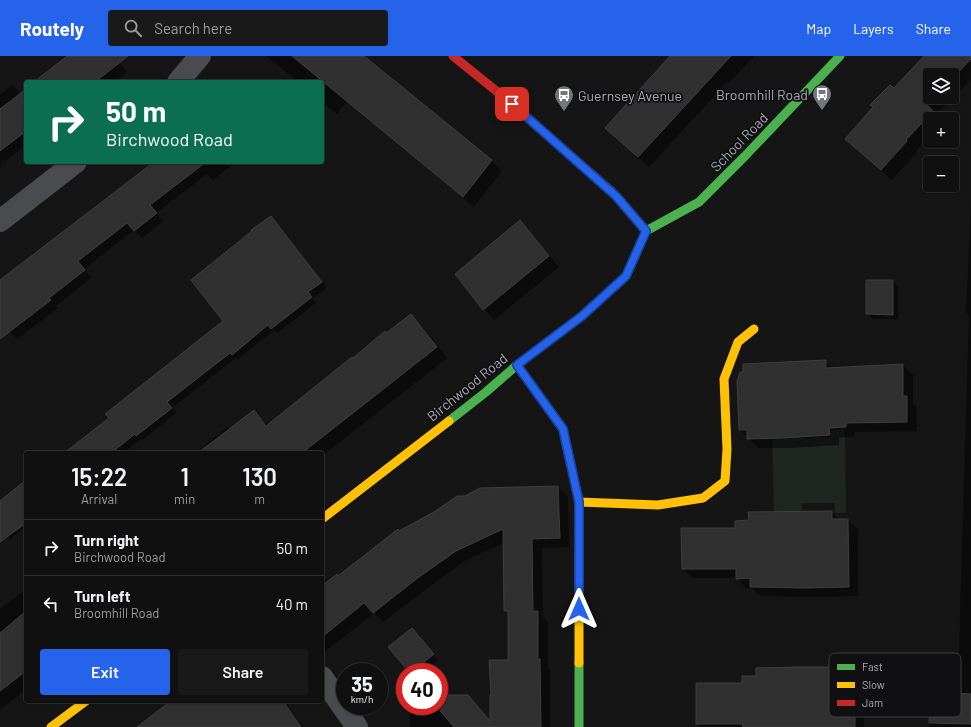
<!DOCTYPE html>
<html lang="en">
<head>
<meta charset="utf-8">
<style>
  body { margin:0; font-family:Barlow,sans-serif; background:#191919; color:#f1f3f6; height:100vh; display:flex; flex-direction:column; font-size:15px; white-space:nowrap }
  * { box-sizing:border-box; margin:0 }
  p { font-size:13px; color:#9c9d9f }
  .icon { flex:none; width:22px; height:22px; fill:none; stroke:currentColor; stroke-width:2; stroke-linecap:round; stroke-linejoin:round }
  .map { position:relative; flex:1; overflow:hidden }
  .side { position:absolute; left:24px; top:395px; width:300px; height:252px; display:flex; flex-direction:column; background:#101010; border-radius:4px; box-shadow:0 1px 3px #0004,0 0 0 1px #303030 }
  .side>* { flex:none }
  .hud { position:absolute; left:24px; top:24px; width:300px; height:84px; border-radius:4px; box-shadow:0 1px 3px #0004,0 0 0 1px #303030; background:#0b6e4f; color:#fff; overflow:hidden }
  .controls { position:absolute; left:923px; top:12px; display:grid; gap:8px }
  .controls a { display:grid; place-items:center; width:36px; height:36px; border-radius:4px; background:#101010; box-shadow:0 1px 3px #0004,0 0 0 1px #303030; font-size:20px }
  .speed { position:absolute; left:336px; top:607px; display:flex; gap:8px; font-size:20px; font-weight:700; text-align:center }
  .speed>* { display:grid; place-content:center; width:52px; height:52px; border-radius:50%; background:#101010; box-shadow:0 1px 3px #0004,0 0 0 1px #303030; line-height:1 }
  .speed small { font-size:10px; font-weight:400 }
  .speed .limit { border:6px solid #d22; background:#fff; color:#111 }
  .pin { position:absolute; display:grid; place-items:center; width:34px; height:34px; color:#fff; margin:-17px; border-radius:8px; box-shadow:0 2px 6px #0006 }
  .me { position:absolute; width:44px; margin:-22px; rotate:0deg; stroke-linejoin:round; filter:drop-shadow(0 0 3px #0008) }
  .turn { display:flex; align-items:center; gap:14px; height:84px; padding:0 16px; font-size:18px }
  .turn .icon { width:52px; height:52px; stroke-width:2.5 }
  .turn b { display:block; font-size:28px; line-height:34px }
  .eta { display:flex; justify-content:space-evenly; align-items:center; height:68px; text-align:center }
  .eta b { font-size:24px; font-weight:600; line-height:28px }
  .primary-button { display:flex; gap:8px; margin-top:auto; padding:8px 16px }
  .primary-button a { flex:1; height:46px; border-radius:4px; background:#2563eb; color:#fff; font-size:16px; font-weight:600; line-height:46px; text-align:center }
  .primary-button a+a { background:#191919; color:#f1f3f6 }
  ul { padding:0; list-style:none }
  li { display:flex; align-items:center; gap:12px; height:56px; padding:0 16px; border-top:1px solid #303030 }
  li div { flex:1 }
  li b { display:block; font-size:15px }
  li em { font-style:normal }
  header { display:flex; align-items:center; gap:24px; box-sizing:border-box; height:56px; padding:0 20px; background:#2563eb; color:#fff }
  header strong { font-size:19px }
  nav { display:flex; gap:22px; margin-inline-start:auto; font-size:14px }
  .search { width:280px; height:36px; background:#191919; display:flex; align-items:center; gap:10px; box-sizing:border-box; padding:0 14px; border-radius:4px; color:#9c9d9f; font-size:15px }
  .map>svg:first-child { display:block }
  .green { fill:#1f2520 }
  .shadow { fill:#0007; fill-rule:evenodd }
  .building { fill:#303030; stroke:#3e3f41 }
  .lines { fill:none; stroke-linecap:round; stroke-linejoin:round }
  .street { stroke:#4a4b4e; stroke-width:22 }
  .fast { stroke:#4caf50; stroke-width:9 }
  .slow { stroke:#ffc107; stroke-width:9 }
  .jam { stroke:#c62828; stroke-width:9 }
  .route-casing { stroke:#184099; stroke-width:10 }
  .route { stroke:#2563eb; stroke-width:7 }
  .labels { text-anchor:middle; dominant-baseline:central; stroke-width:3.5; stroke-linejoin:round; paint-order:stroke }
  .poi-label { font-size:14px; fill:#a7abb5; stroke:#100f11; text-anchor:end }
  .street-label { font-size:14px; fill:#a7abb5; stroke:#100f11 }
  .key { fill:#100f11; stroke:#3d3e42; stroke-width:1 }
  .key-label { font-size:11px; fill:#a7abb5 }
</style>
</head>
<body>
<header>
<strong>Routely</strong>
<div class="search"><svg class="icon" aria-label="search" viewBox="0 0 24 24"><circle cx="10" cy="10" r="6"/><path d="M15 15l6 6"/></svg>Search here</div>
<nav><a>Map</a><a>Layers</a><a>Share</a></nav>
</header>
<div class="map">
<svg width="971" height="671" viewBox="0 0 971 671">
  <rect width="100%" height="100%" fill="#151515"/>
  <path class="green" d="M845 373 846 457H835V447H802V456L774 457 772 376 803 375V382L831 381V374Z"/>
  <path class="shadow" d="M65 0H114L127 16 114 26H36L60 6 59 4Z
    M266 0H362L491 105 502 115 474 151 347 45 337 58 322 46V26H298Z
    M672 0H754L729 27 728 25 649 111 617 82Z
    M931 0H971V23L936 59 940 63H930V80L916 95 917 96 892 124 856 93 846 83 894 33ZM930 19H952V41H930Z
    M12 29 21 38 26 34V89L0 109 2 111 0 112V39Z
    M155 106H236L213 124 207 118 156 157 163 165 142 182 134 174 84 213 91 222 56 250 58 252 17 283 9 275 0 282V229Z
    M971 144V671H929L931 637 958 638 960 556 969 260 966 257Z
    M271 161 276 166 327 232 312 242 316 247 277 277 274 274 238 303 236 302 172 352 176 357 142 384 141 383 123 397H65L110 362 225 265Z
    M520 165 530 176 559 211 494 264 484 253Z
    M867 225H893L898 230V263H872L867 257Z
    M411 259 422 270 447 302 322 400V397H212L205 389 228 371 231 373 254 355 268 370Z
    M825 305 833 312 903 309 913 319V347L917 351V375L855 376V380L839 382V389L791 392H758L740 374Z
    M26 425V470L10 483 0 472V446Z
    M558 431 568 441 569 491 542 492 543 561 548 566V612L550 614V671H410V650H439V640H468L478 650 491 666 492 640 509 605V558L505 555 504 487 466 504 429 531 383 566 374 557 322 598V531L338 521 399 476Z
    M832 456 839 464H848L858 473V540L816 541 760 540 752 532H746L737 522H693L683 513 736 473Z
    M22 536 26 540V633L0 654V553Z
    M417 579 438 604 424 616H410Z
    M855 612 864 622V671H701L697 668 743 628Z
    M172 645H284L303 671H137L147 663 148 664Z"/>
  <path class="building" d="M67 0H128L95 26H34Z
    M292 0H364L492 104 463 141Z
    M670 0H731L638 101 605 72Z
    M924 0H971V3L952 23V19H930V41H934L927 49 933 55 906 84 907 85 881 114 845 83 873 51 870 49 890 29 894 32Z
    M26 33V75L0 95V53Z
    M154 106H206L150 149 157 157 134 175 127 167 78 205 85 214 49 242 51 244 0 283V224Z
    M271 160 322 226 308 236 312 241 271 273 268 269 232 299 230 297 167 346 172 352 136 380 135 378 111 397H64L109 362 105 358 223 265 191 224 252 175 251 174Z
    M520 164 549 200 483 254 455 218Z
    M866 224H893V259L866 258Z
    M411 258 437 291 302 397H198L254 354 266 370 352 301 353 302 385 275 386 277Z
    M826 304V312L903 308V340H907V366L846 367V371L829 372 830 379 782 382 747 383V374H739L737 325 740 316H743V308Z
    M26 424V467L0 486V445Z
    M558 430 560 482 532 483 533 555H538V603H540L541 671H454L436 650H439V639H468L490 665V639H491L489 604H508V555H504L503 473 456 495 419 521 373 557 364 547 322 581V530L337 518 338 520 398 473 399 475 434 456 457 440H465L480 432Z
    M832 455V463H848L849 531 805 532 750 531V522L736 523V513H682L681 472H735V465L749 464 748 456Z
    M26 555V615L0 635V577Z
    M412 572 434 598 412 616H409L388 591Z
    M797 611H855V671H743L742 668H696V627H742V620H756V612Z
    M930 636 971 638V668L929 667Z
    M171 645H283L301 671H137Z"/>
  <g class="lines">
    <path class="street" d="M178 26 200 0
      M0 165 76 106
      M322 621 357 671"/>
    <path class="fast" d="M646 175 699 146 745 100 840 0
      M449 365 486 336 517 309 582 260 626 220 646 175
      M579 607V671"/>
    <path class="slow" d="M610 134 616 140 646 175
      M517 309 563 373 579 446V607
      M579 446 658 449 703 442 725 425 727 393 724 323 738 286 754 273
      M322 463 449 365
      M51 671 86 645"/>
    <path class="jam" d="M453 0 500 38 610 134"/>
  </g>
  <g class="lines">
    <g class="route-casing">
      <path id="route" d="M512 48 616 140 646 175 626 220 582 260 517 309 563 373 579 446V553"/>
    </g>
    <use href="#route" class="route"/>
  </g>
  <defs>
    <g id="bus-pin" transform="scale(1)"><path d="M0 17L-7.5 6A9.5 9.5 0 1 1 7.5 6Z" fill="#74767d" stroke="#100f11"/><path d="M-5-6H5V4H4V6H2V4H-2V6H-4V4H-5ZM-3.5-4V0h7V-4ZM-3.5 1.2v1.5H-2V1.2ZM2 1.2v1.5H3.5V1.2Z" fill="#fff"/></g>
  </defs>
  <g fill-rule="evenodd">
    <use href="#bus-pin" x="822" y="38"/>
    <use href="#bus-pin" x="564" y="39"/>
  </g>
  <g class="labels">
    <g class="poi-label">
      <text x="808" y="38">Broomhill Road</text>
      <text x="578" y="39" text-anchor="start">Guernsey Avenue</text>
    </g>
    <g class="street-label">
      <text transform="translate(739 86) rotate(-46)">School Road</text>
      <text transform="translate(467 331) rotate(-39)">Birchwood Road</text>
    </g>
  </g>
  <rect x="829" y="597" width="132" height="64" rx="6" class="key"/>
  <rect x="837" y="608" width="18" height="6" fill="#4caf50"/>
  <rect x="837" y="626" width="18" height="6" fill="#ffc107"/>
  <rect x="837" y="644" width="18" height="6" fill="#c62828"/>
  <g class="key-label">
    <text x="862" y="615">Fast</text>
    <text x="862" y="633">Slow</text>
    <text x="862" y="651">Jam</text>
  </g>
</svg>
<div class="controls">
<a><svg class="icon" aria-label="layers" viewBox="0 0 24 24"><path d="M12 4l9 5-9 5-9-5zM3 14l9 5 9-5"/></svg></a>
<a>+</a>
<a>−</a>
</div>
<div class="speed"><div>35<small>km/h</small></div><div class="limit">40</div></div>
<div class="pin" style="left:512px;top:48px;background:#d93025"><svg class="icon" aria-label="arrive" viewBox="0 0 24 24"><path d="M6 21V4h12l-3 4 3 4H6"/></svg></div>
<svg class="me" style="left:579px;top:553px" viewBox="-20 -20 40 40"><path d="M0-17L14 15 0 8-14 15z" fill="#2563eb" stroke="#fff" stroke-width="4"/></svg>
<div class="hud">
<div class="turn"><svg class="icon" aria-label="right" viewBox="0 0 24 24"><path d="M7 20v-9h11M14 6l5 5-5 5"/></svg><div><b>50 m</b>Birchwood Road</div></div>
</div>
<section class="side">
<div class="eta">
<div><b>15:22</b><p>Arrival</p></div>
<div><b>1</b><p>min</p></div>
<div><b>130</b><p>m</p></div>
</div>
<ul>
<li><svg class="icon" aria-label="right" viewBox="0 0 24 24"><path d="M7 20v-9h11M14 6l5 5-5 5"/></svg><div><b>Turn right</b><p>Birchwood Road</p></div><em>50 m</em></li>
<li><svg class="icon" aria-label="left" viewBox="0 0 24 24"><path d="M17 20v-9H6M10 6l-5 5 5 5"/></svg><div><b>Turn left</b><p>Broomhill Road</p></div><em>40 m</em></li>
</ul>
<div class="primary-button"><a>Exit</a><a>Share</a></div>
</section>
</div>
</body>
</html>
